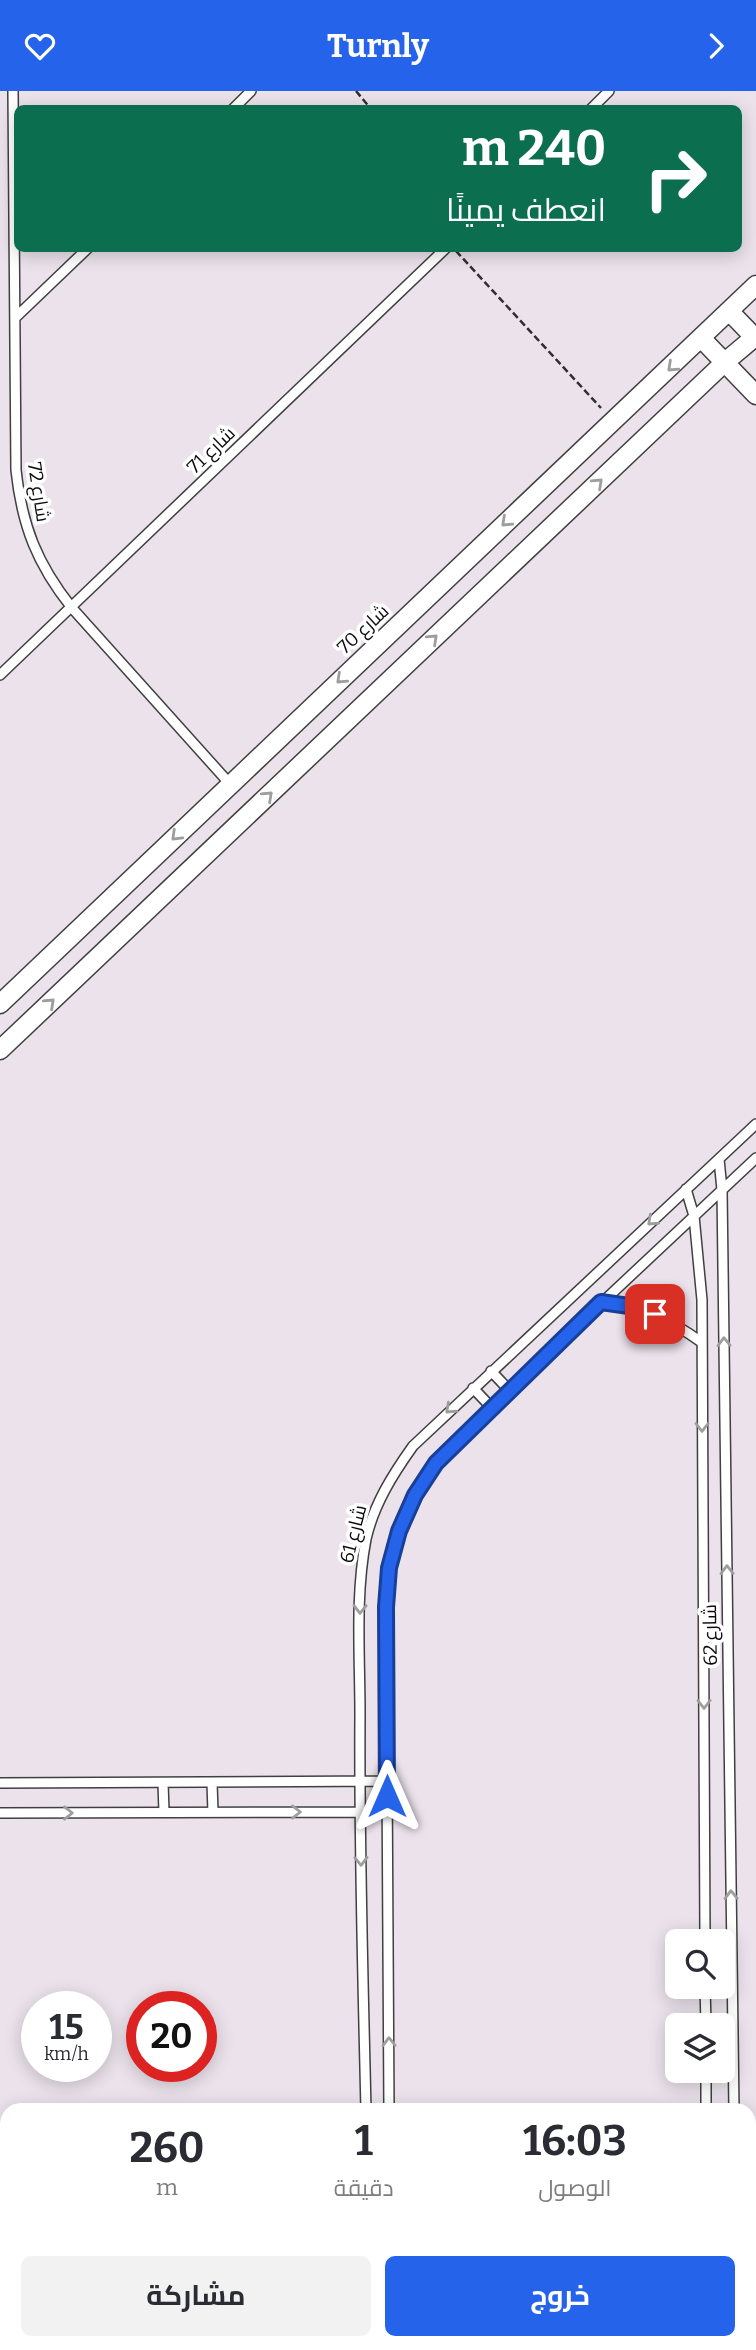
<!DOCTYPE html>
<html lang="ar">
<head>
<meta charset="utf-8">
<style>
  body { margin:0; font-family:Bitter,Cairo,serif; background:#f2f2f3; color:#2b2b33; direction:rtl; height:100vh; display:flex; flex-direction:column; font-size:26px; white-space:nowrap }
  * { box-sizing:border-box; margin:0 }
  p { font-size:23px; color:#7c7c81 }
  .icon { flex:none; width:38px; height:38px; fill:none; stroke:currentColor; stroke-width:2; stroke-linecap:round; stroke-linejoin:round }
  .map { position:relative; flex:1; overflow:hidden; direction:ltr }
  .side { position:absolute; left:0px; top:2012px; width:756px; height:247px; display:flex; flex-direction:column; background:#fff; border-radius:21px 21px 0 0; box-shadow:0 4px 18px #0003; direction:rtl }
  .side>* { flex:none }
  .hud { position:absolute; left:14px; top:14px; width:728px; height:147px; border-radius:10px; box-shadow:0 4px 18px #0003; direction:rtl; background:#0b6e4f; color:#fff; overflow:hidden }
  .buttons { position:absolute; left:665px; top:1838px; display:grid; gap:14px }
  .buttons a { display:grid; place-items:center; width:70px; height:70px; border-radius:10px; background:#fff; box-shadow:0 4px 18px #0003; font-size:35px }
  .speed { position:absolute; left:21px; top:1900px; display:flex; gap:14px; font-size:35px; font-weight:700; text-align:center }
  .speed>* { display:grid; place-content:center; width:91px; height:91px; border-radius:50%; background:#fff; box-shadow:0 4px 18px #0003; line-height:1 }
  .speed small { font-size:18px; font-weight:400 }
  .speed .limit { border:10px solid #d22; background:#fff; color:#111 }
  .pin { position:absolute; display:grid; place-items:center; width:60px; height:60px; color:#fff; margin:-30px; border-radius:14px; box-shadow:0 4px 10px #0006 }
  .me { position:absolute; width:77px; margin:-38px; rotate:0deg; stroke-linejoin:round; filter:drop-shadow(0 0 5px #0008) }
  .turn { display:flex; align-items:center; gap:24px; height:147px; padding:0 21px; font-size:32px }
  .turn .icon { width:91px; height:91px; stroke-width:2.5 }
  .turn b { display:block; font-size:49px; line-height:60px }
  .eta { display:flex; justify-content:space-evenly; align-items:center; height:119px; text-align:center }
  .eta b { font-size:42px; font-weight:700; line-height:49px }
  .button { display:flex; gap:14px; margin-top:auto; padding:14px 21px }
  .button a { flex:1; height:80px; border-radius:10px; background:#2563eb; color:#fff; font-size:28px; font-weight:700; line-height:80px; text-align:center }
  .button a+a { background:#f2f2f3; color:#2b2b33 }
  header { display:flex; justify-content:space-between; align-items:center; height:91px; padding:0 21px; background:#2563eb; color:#fff; font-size:32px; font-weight:700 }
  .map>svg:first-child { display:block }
  .industrial { fill:#ebe2eb; fill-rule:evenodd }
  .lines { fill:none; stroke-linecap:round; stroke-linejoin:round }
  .service-casing { stroke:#404040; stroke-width:12 }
  .minor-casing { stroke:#404040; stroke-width:21 }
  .path { stroke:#2f2f2f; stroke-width:2.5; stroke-dasharray:7 3.5; stroke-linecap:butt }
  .service { stroke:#fff; stroke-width:9 }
  .minor { stroke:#fff; stroke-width:18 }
  .oneway { stroke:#9e9e9e }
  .route-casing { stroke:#184099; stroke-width:18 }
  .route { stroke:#2563eb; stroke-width:12 }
  .labels { text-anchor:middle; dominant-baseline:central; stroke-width:7; stroke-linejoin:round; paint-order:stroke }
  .street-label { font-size:19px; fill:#0d0d0d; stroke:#fff }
</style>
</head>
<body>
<header><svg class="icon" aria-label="forward" viewBox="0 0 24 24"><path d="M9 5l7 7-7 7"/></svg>Turnly<svg class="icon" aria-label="heart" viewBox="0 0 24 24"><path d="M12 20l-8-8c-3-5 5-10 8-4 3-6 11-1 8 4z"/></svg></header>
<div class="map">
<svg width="756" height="2259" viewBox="0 0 756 2259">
  <rect width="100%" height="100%" fill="#fdfdef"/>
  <path class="industrial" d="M0 0H756V2259H0ZM18 18H738V158H18ZM677 1850H723V1895H677ZM37 1916H96V1976H37ZM142 1916H201V1976H142ZM677 1934H723V1979H677ZM7 2020H749V2252H7Z"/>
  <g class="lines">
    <g class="service-casing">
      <path id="service" d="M13 0 16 379C22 435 37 473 72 517L230 693
        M233 18 251 0
        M591 18 609 0
        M15 227 87 158
        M0 584 445 158
        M719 1068 722 1099 734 2020
        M686 1098 694 1125 702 1209 705 1850
        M601 1211C640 1216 670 1228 701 1251
        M491 1280 509 1299
        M473 1297 491 1316
        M0 1692 387 1690
        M163 1692 164 1721
        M212 1692 213 1721
        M0 1722 387 1721
        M705 1895 706 1934
        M706 1979V2020
        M366 2020C363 1887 359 1755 360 1623 360 1565 355 1505 366 1448 374 1413 393 1383 413 1355L756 1033
        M389 2020 386 1516C392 1440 411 1399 462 1343L756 1067
        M749 2171H756
        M749 2200H756
        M749 2222 751 2259
        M368 2252V2259
        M391 2252V2259"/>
    </g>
    <g class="minor-casing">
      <path id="minor" d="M729 220 756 248
        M702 248 756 304
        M0 913 756 194
        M0 959 725 271 756 245"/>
    </g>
    <path class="path" d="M356 0 371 18
      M456 160 601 317"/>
    <use href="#service" class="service"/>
    <use href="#minor" class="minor"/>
  </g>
  <defs><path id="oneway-chevron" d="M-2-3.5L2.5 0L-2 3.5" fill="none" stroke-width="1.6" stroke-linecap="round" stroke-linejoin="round" transform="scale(1.75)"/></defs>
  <g class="oneway">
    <use href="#oneway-chevron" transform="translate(672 276) rotate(137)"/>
    <use href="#oneway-chevron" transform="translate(598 392) rotate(-43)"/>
    <use href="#oneway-chevron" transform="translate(506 431) rotate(137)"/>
    <use href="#oneway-chevron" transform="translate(433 548) rotate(-43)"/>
    <use href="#oneway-chevron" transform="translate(341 588) rotate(137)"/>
    <use href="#oneway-chevron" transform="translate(268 705) rotate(-43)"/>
    <use href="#oneway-chevron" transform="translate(176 745) rotate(136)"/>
    <use href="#oneway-chevron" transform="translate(50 912) rotate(-43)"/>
    <use href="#oneway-chevron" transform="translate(652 1130) rotate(137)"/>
    <use href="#oneway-chevron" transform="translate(724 1251) rotate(-91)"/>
    <use href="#oneway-chevron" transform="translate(450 1318) rotate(137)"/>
    <use href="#oneway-chevron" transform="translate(702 1336) rotate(90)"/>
    <use href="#oneway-chevron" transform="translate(727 1479) rotate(-91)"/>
    <use href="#oneway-chevron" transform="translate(360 1518) rotate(91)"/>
    <use href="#oneway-chevron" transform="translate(704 1613) rotate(90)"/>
    <use href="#oneway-chevron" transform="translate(296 1721)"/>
    <use href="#oneway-chevron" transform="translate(68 1722)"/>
    <use href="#oneway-chevron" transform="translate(361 1770) rotate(89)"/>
    <use href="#oneway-chevron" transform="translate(731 1804) rotate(-91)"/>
    <use href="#oneway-chevron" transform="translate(389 1951) rotate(-91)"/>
  </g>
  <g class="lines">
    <g class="route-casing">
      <path id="route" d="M387 1705 386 1516 389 1477 399 1440 415 1404 436 1372 601 1211 629 1215 655 1223"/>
    </g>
    <use href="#route" class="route"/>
  </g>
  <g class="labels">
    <g class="street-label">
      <text transform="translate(211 359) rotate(-44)">شارع 71</text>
      <text transform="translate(39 401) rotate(81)">شارع 72</text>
      <text transform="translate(363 538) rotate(-43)">شارع 70</text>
      <text transform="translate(353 1443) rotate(-76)">شارع 61</text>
      <text transform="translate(710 1544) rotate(-91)">شارع 62</text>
    </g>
  </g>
</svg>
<div class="buttons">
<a><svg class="icon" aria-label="search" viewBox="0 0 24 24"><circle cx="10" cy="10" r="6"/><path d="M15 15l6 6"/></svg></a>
<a><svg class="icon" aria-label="layers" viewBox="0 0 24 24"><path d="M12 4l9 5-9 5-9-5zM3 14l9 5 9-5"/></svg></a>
</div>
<div class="speed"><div>15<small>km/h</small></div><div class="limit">20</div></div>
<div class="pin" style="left:655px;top:1223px;background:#d93025"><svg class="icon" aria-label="arrive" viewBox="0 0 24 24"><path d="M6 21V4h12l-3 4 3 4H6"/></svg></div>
<svg class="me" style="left:387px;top:1705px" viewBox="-20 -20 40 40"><path d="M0-17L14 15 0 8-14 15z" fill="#2563eb" stroke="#fff" stroke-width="4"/></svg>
<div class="hud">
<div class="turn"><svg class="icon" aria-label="right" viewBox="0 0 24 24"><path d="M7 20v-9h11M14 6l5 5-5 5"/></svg><div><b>240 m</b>انعطف يمينًا</div></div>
</div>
<section class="side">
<div class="eta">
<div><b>16:03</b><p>الوصول</p></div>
<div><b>1</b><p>دقيقة</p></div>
<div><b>260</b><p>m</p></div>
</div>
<div class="button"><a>خروج</a><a>مشاركة</a></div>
</section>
</div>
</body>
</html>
